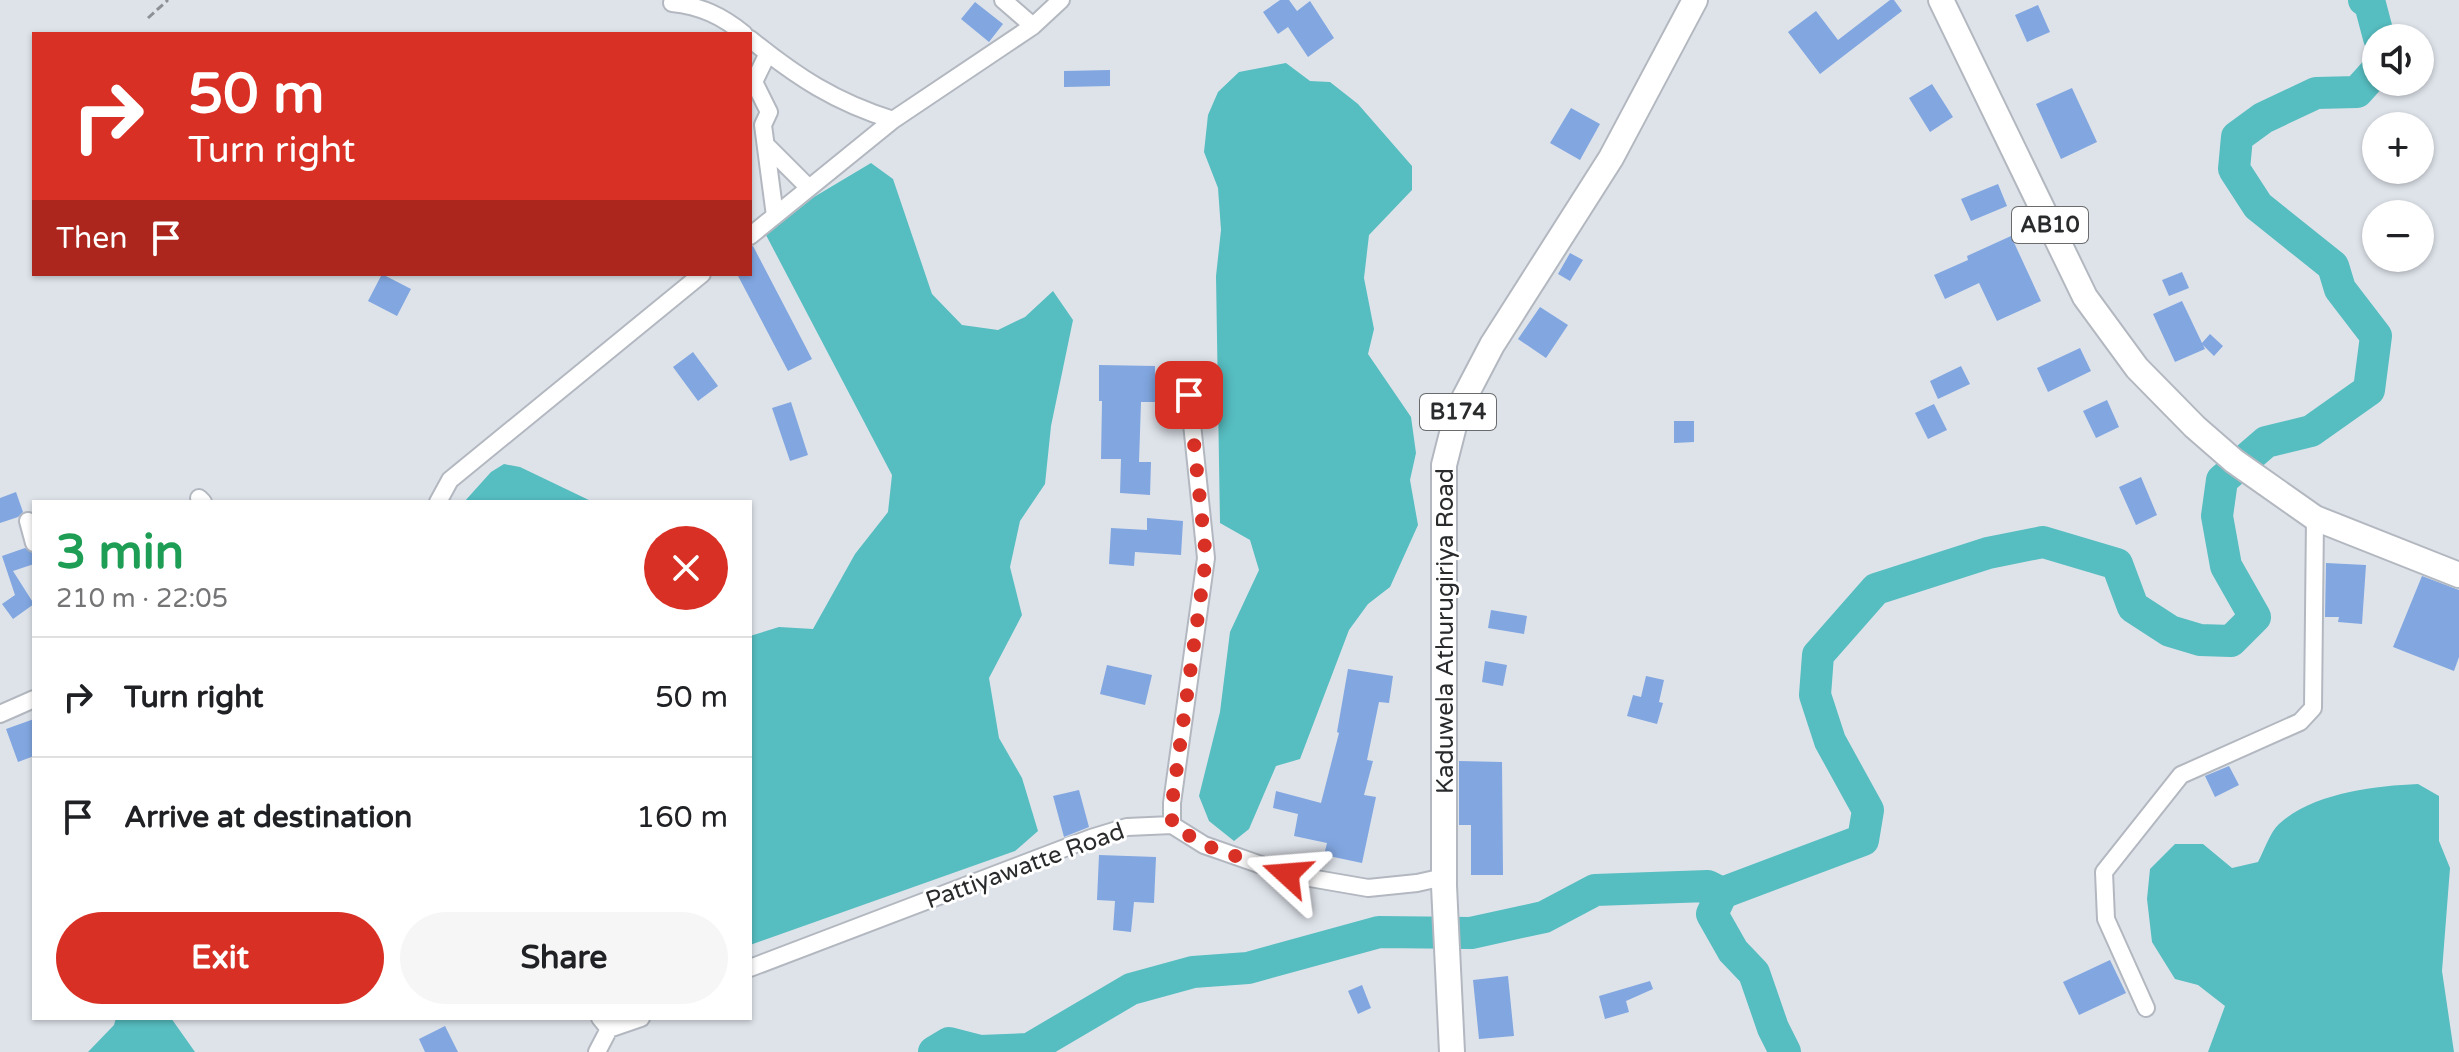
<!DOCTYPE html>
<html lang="en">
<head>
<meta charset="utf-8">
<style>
  body { margin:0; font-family:"Varela Round",sans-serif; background:#f6f6f6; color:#202124; height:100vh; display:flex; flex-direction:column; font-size:30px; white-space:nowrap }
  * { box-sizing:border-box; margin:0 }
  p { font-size:26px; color:#757577 }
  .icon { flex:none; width:44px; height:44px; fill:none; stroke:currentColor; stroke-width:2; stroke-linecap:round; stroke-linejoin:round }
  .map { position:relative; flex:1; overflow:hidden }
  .drawer { position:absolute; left:32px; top:500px; width:720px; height:520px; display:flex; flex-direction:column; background:#fff; border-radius:0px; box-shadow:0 2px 6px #0004 }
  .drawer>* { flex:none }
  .banner { position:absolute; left:32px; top:32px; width:720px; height:244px; border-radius:0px; box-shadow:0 2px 6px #0004; background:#d93025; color:#fff; overflow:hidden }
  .controls { position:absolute; left:2362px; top:24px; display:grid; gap:16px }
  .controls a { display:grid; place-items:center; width:72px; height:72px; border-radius:50%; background:#fff; box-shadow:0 2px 6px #0004; font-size:40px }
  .pin { position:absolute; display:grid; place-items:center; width:68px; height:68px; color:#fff; margin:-34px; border-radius:16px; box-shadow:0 4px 12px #0006 }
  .me { position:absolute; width:88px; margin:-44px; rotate:289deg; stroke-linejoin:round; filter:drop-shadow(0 0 6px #0008) }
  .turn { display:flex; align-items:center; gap:28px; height:168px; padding:0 24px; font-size:36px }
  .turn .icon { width:104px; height:104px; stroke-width:2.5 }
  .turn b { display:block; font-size:56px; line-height:68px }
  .then { display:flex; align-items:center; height:76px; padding:0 24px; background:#0003; gap:16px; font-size:30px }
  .round { display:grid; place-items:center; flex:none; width:84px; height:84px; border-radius:42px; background:#f6f6f6 }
  .head { display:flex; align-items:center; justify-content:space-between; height:136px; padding:0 24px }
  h1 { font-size:48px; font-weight:800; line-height:60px; color:#1e9e55 }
  .cta { display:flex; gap:16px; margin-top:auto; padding:16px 24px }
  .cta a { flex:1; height:92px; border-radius:48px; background:#d93025; color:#fff; font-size:32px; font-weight:800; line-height:92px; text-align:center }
  .cta a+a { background:#f6f6f6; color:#202124 }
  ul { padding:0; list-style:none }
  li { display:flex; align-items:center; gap:24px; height:120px; padding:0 24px; border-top:2px solid #e0e0e0 }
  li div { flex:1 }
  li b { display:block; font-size:30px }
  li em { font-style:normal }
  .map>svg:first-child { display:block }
  .water { fill:#56bdc0 }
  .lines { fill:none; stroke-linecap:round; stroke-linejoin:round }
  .river { stroke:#56bdc0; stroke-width:32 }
  .building { fill:#81a6e0 }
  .street-casing { stroke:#b3b8c0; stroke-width:20 }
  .primary-casing { stroke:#b3b8c0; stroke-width:28 }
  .path { stroke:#8d9195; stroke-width:3; stroke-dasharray:8 4; stroke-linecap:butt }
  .street { stroke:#fff; stroke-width:16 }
  .primary { stroke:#fff; stroke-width:24 }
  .route { stroke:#d93025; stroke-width:14; stroke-dasharray:0 25.2 }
  .labels { text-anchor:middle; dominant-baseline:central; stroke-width:6; stroke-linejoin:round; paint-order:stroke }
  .shield { fill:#fff; stroke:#696b6c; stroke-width:2 }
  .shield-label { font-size:22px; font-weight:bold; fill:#292b2d }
  .street-label { font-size:24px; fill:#292b2d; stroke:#fff }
</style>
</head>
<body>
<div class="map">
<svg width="2459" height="1052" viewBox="0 0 2459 1052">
  <rect width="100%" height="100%" fill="#dee3ea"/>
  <path class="water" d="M1286 63 1310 81 1330 82 1358 104 1412 166V190L1369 235 1364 278 1374 329 1368 354 1411 417 1416 453 1410 480 1418 525 1390 587 1368 604 1349 630 1300 759 1276 766 1249 829 1234 841 1209 821 1199 796 1220 712 1230 632 1259 570 1250 540 1220 523 1216 276 1221 230 1218 188 1204 152 1208 115 1218 92 1239 72Z
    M871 163 893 179 932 294 962 325 998 330 1025 317 1053 291 1073 320 1051 426 1045 484 1020 521 1010 567 1022 615 989 678 999 738 1022 778 1038 831 1015 851 750 945V636L779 627 813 629 855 554 888 512 892 475 766 235 814 197Z
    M504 464 520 467 593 502H464L491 472Z
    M2418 784 2439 796V841L2450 868 2442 971 2454 1052H2208L2225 1006 2198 985 2175 979 2152 942 2147 899 2150 869 2175 844H2203L2232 868 2258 862C2264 851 2270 832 2279 824 2313 793 2374 786 2418 784Z
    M116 1018H171L195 1052H88L114 1025Z"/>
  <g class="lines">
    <path class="river" d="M2364 0 2370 4 2379 38
      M934 1052 949 1043 980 1051 1029 1049 1131 989 1193 972 1248 968 1379 932 1471 933 1544 917 1595 890 1708 886 1722 893
      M1785 1052 1773 1028 1754 973 1733 951 1712 914 1722 893 1863 840 1868 810 1830 741 1815 695 1818 655 1876 589 1988 553 2043 542 2117 564 2133 607 2170 631 2200 640 2231 641 2255 617 2226 566 2217 516 2222 480 2266 442 2311 431 2369 390 2376 336 2340 289 2333 266 2258 206 2234 169 2237 137 2263 118 2316 93 2357 92 2376 71"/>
  </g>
  <path class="building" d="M1280 0H1289L1297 11 1310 1 1334 38 1308 57 1288 27 1278 34 1263 12Z
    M1890 0H1894L1902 11 1820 74 1788 32 1816 11 1838 40Z
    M975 2 1003 24 989 42 961 19Z
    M2038 5 2050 32 2027 42 2015 15Z
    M1110 70V86L1064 87V71Z
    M1932 84 1953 117 1930 132 1909 98Z
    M2072 88 2097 142 2061 159 2036 104Z
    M1571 108 1600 124 1580 160 1550 143Z
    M1998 184 2007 206 1971 221 1961 199Z
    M2011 236 2041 301 1997 321 1979 283 1945 299 1934 275 1968 260 1967 256Z
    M753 246 812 359 788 371 737 274H750V247Z
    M1570 253 1583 260 1570 281 1558 274Z
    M2182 272 2189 288 2169 296 2162 280Z
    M382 274 411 289 397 316 368 301Z
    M2182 301 2202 343 2210 334 2223 346 2214 356 2203 345 2205 349 2175 362 2153 314Z
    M1540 307 1568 325 1546 358 1518 339Z
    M2080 348 2091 371 2048 392 2037 368Z
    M693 352 718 386 698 401 673 367Z
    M1099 365 1155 366V402H1141L1139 462H1151L1150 495 1120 493 1121 459H1101L1102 401H1099Z
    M1961 366 1970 384 1938 399 1930 381Z
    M2107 400 2119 427 2096 438 2083 411Z
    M791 402 808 455 790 461 772 408Z
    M1934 404 1947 430 1928 439 1915 413Z
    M1674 421H1694V442L1674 443Z
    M2141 477 2157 515 2136 525 2119 487Z
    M16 492 23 512 18 517 0 523V498Z
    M1147 518 1183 521 1181 555 1135 552 1134 566 1109 564 1111 528 1147 530Z
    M25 548 34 554V564L13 571 34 604 13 619 2 604 15 595 2 556Z
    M2326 563 2366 565 2362 624 2338 622 2339 617H2325Z
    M2422 576 2459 590V657L2454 671 2393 647Z
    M1491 610 1527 616 1524 634 1488 628Z
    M1485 661 1507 665 1503 686 1482 682Z
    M1107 665 1152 675 1145 705 1100 694Z
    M1348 669 1393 676 1389 703 1379 702 1367 760 1373 761 1364 795 1376 797 1362 863 1324 855 1327 843 1294 836 1298 814 1273 808 1276 791 1321 803 1339 733 1337 732Z
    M1646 676 1664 680 1659 702 1663 703 1657 724 1627 716 1633 695 1641 697Z
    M34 719V756L18 762 6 729Z
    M1459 761 1502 762 1503 875H1471V825H1459Z
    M2229 766 2239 785 2215 797 2205 776Z
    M1079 790 1089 827 1064 837 1053 796Z
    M1099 855 1156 857 1154 903 1134 902 1131 932 1113 930 1115 901 1097 900Z
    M2110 960 2126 993 2079 1015 2063 982Z
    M1508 976 1514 1036 1479 1039 1473 980Z
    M1650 981 1653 989 1626 1001 1629 1012 1605 1019 1599 996Z
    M1362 985 1371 1008 1358 1014 1348 991Z
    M445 1026 458 1052H425L419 1039Z"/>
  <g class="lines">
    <g class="street-casing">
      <path id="street" d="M1003 0 1033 26
        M672 3C701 6 722 16 744 34
        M750 39C797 77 835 102 893 120
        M768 53 754 82 769 112 763 125 775 216
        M766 145 809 188
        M750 236 893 120 1033 26 1061 0
        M199 498 203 502
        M438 502 450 480 702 274
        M28 521 34 543
        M0 714 34 699
        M1172 825V803L1206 558 1189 395
        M750 968 1091 838 1127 827 1172 825 1204 845 1287 874 1368 888 1417 883 1444 877
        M2146 1008 2106 919 2104 872 2181 775 2300 722 2313 708 2315 518
        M600 1018 609 1029 641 1018
        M597 1052 609 1029"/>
    </g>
    <g class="primary-casing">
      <path id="primary" d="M1941 0 2085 297 2137 368 2195 427 2234 461 2315 518 2459 575
        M1452 1052 1444 886V465L1458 410 1492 345 1611 158 1695 0"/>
    </g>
    <path class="path" d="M148 18 168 0"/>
    <use href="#street" class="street"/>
    <use href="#primary" class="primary"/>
  </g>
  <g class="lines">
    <path class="route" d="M1189 395 1206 558 1172 803V825L1204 845 1287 874"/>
  </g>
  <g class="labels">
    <g class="shield">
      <rect x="2012" y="207" width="76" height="36" rx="6"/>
      <rect x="1420" y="394" width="76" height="36" rx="6"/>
    </g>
    <g class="shield-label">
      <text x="2050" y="225">AB10</text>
      <text x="1458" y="412">B174</text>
    </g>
    <g class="street-label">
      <text transform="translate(1445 631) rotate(-90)">Kaduwela Athurugiriya Road</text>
      <text transform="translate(1025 866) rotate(-20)">Pattiyawatte Road</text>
    </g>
  </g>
</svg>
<div class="controls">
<a><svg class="icon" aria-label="sound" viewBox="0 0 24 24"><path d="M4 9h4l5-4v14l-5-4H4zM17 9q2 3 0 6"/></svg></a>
<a>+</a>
<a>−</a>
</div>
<div class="pin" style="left:1189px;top:395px;background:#d93025"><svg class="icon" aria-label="arrive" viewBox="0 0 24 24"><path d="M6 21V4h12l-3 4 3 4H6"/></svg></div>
<svg class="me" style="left:1287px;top:874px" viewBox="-20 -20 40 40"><path d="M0-17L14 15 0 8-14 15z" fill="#d93025" stroke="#fff" stroke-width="4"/></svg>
<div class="banner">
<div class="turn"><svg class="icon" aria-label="right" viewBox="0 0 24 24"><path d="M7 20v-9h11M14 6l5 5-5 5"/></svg><div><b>50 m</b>Turn right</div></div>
<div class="then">Then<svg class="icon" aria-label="arrive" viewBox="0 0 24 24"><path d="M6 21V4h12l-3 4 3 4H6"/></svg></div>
</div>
<section class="drawer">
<div class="head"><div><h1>3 min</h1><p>210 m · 22:05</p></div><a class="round" style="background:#d93025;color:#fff"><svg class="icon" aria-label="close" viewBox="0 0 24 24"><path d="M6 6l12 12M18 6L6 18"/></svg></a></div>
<ul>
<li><svg class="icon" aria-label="right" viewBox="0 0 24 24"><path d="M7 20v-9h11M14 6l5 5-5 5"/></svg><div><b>Turn right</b></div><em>50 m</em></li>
<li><svg class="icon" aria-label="arrive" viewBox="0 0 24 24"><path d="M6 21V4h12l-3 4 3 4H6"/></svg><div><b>Arrive at destination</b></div><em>160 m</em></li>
</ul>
<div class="cta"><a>Exit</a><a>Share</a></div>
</section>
</div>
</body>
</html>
